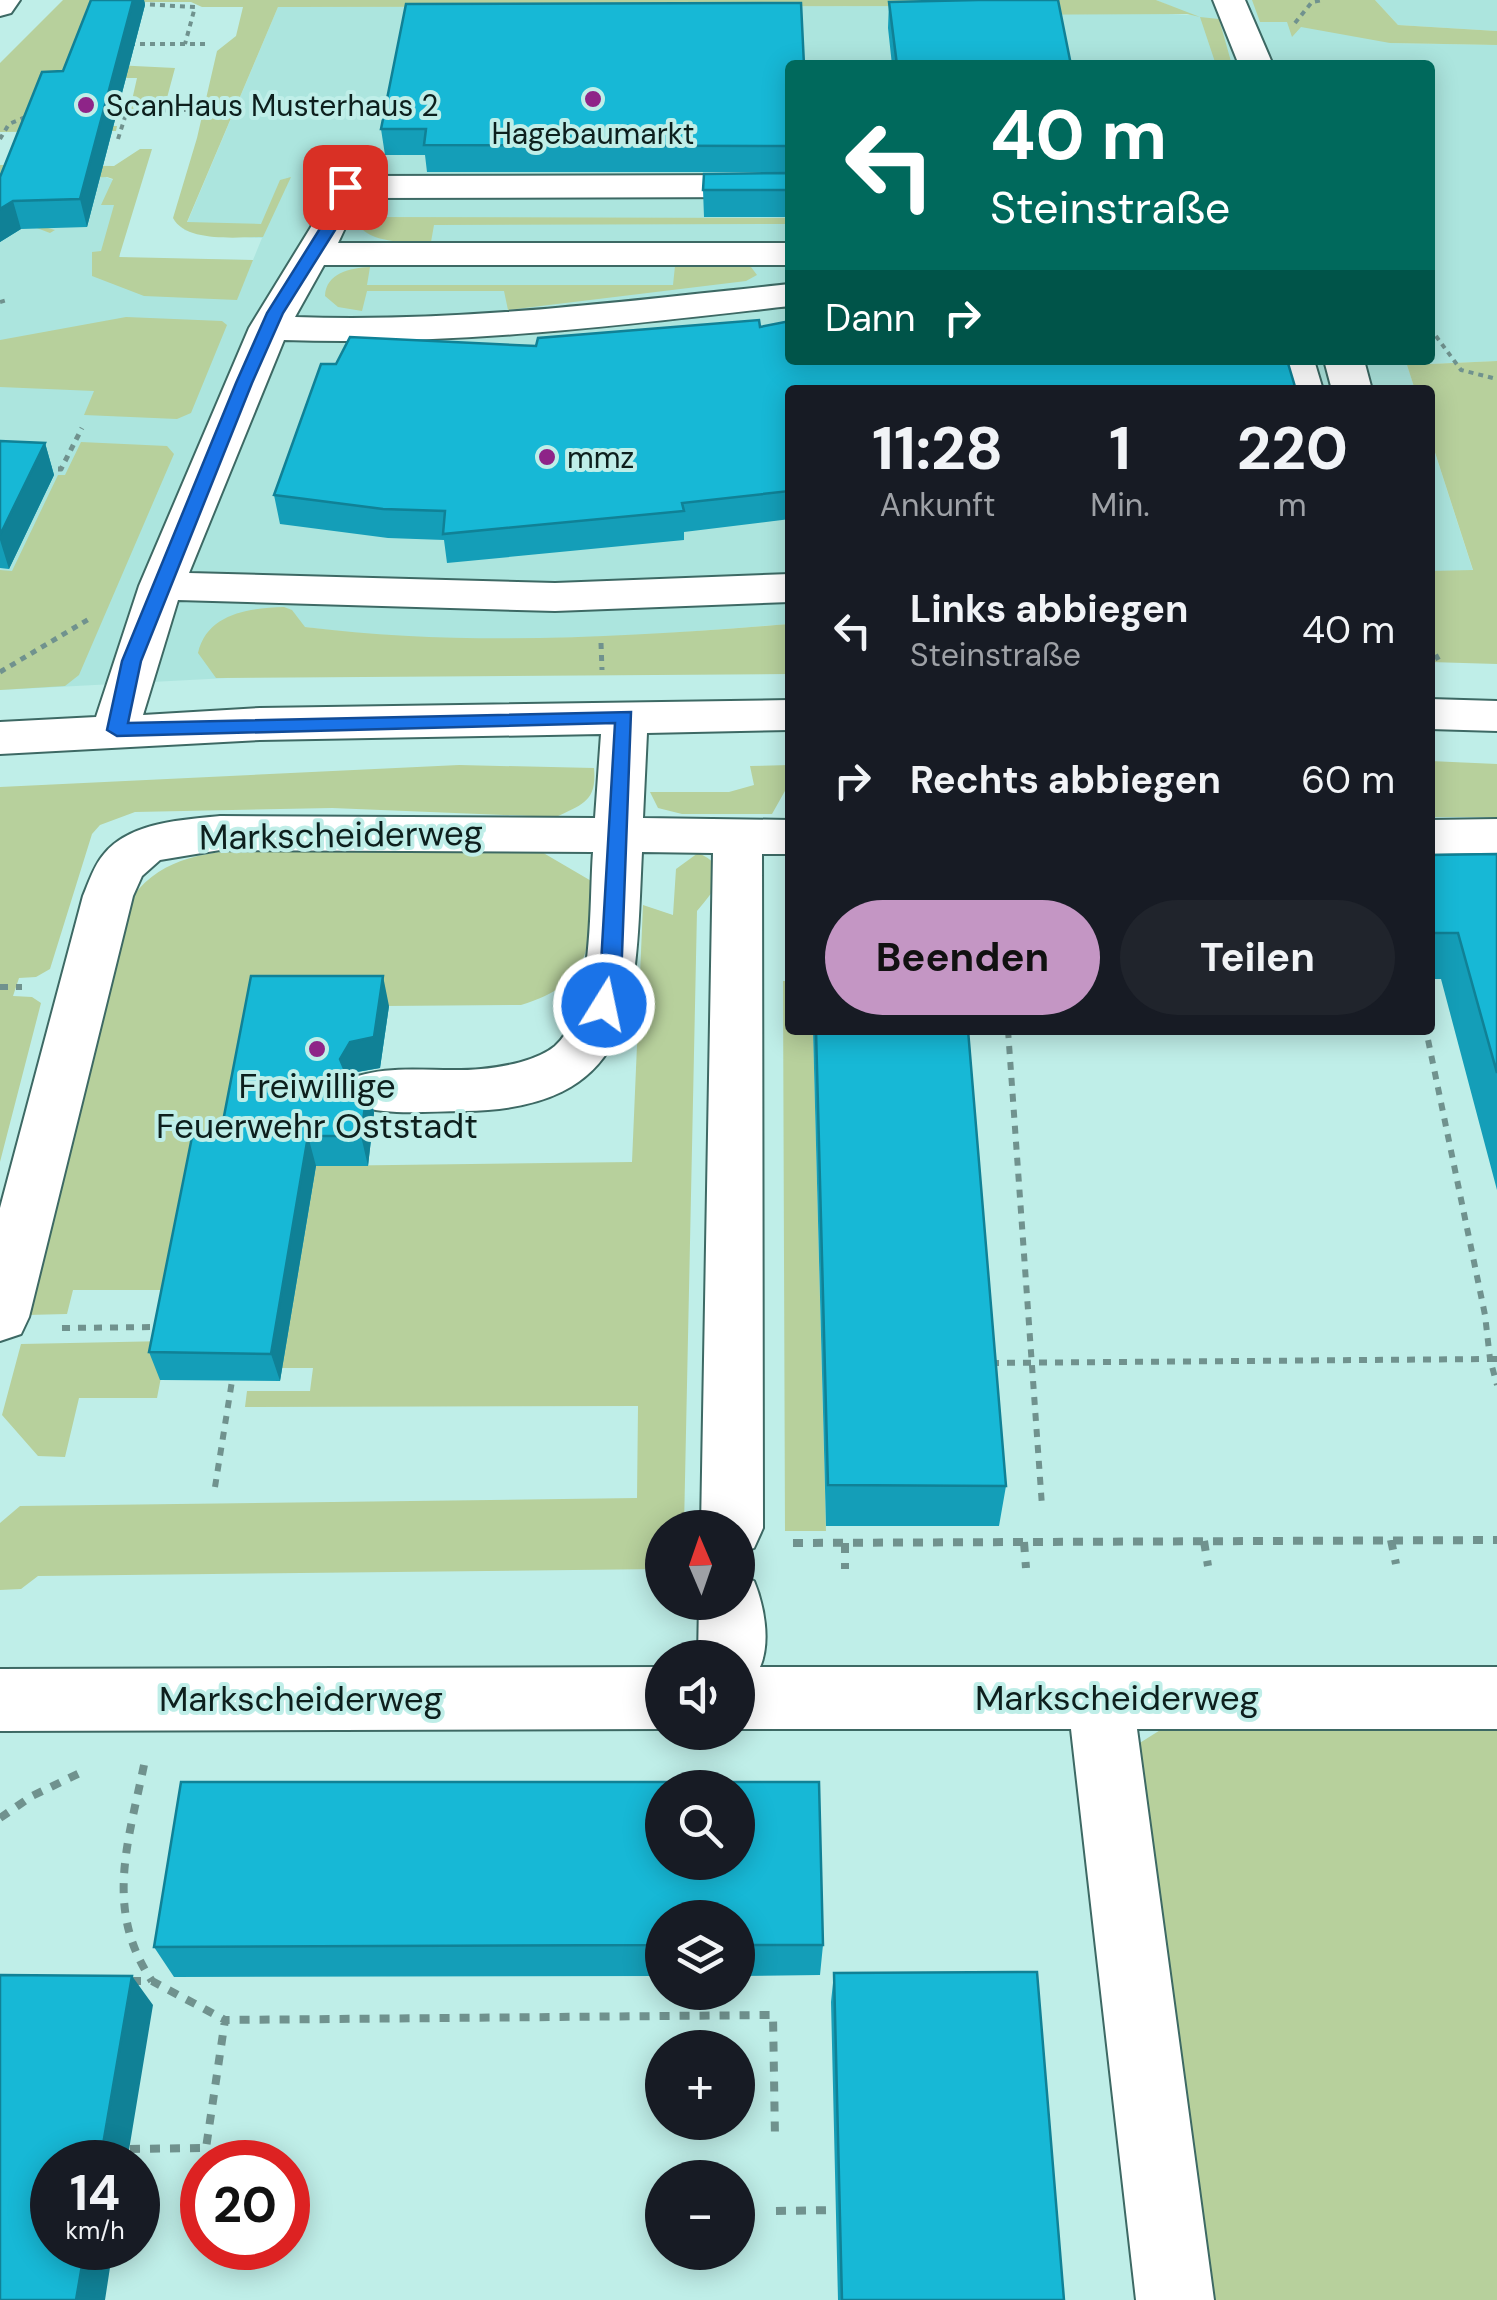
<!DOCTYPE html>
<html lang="de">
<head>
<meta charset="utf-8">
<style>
  body { margin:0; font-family:"DM Sans",sans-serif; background:#20242c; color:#f1f3f6; height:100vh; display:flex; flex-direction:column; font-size:38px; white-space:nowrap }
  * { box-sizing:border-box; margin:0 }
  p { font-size:32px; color:#9ea1a6 }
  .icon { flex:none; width:55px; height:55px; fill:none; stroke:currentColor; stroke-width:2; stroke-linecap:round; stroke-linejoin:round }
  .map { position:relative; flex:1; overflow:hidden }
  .details { position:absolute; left:785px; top:385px; width:650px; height:650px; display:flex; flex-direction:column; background:#171b24; border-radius:10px; box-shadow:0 5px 25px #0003 }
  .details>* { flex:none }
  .guide { position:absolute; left:785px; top:60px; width:650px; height:305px; border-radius:10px; box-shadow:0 5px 25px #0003; background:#00695c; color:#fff; overflow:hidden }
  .needle { width:65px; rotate:358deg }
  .tools { position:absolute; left:645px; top:1510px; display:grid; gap:20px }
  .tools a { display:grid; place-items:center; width:110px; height:110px; border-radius:50%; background:#171b24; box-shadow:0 5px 25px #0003; font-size:50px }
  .speed { position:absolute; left:30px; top:2140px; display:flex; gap:20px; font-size:50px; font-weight:700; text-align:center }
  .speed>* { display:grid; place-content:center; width:130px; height:130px; border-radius:50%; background:#171b24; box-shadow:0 5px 25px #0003; line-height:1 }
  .speed small { font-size:25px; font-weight:400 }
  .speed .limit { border:15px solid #d22; background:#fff; color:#111 }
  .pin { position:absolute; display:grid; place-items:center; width:85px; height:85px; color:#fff; margin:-42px; border-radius:20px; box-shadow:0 5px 15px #0006 }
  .me { position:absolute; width:110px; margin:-55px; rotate:10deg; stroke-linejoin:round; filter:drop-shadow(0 0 8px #0008) }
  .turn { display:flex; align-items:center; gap:35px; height:210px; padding:0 40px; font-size:45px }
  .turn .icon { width:130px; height:130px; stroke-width:2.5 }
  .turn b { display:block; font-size:70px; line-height:85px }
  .then { display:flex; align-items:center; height:95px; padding:0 40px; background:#0003; gap:20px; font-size:38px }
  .eta { display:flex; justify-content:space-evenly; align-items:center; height:170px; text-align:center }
  .eta b { font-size:60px; font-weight:700; line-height:70px }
  .cta { display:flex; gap:20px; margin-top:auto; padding:20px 40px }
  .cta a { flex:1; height:115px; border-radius:60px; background:#c496c4; color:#111; font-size:40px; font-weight:700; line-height:115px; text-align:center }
  .cta a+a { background:#20242c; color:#f1f3f6 }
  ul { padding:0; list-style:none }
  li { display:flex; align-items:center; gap:30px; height:150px; padding:0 40px }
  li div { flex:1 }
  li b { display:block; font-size:38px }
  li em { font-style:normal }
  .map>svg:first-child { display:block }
  .built { fill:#ace5de; fill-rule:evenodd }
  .green { fill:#b7d09c }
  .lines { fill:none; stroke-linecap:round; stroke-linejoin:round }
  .minor-casing { stroke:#3d6964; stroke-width:4 }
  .path-far3 { stroke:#70928e; stroke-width:4; stroke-dasharray:5 5; stroke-linecap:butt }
  .path-far2 { stroke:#70928e; stroke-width:5; stroke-dasharray:6 6; stroke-linecap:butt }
  .path-far1 { stroke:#70928e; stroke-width:6; stroke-dasharray:8 8; stroke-linecap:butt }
  .path { stroke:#70928e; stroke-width:8; stroke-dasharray:10 10; stroke-linecap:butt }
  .minor { fill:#fff; fill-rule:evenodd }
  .wall { fill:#149eb8; fill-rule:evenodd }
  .shaded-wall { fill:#108196 }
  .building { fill:#17b8d6; stroke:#108196; stroke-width:2.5; fill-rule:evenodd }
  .route { fill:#1a73e8; stroke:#114b97; stroke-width:2.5 }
  .poi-dot { fill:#8e2488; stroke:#bfeee8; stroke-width:4 }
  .labels { text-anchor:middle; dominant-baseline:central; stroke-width:8; stroke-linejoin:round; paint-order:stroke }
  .far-poi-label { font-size:30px; fill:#0d1f1d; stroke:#bfeee8; text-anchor:start }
  .street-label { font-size:35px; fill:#0d1f1d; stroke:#bfeee8 }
  .poi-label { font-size:35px; fill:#0d1f1d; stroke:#bfeee8 }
</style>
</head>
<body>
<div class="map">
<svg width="1497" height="2300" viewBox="0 0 1497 2300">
  <rect width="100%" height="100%" fill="#bfeee8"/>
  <path class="built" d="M1156 0H1338L1390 43 1497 45V361L1407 365 1415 390H790V624L631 636 483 640 368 635 305 627 267 676 0 690V175L103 176 116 181 120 258 253 260 262 238 208 235 184 230 278 7 985 6 1191 15ZM790 65H1430V360H790Z
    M1375 0H1497V31L1398 25Z
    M1430 437 1473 571H1430Z"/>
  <path class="green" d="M63 0H1156L1200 17 1219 19 1232 65H1216L1200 17 1187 14 986 15 984 6 278 7 187 222 261 224 280 180 291 177 263 237C238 237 186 243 173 218L197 138 217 51 236 36 243 7H202L191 2H99L87 7 75 42 114 65 175 68 164 109H130L137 78H72L29 126H117L116 131 0 132V63Z
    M1252 0H1375L1398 25 1497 31V45L1390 43 1301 27 1292 37 1287 22H1260Z
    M140 149H152L119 257 253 260 237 300 144 296 92 276V252L101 251 114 205H101L113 179 107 177 66 179 48 228 55 230 50 233 0 214V165L114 166Z
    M356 217 790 218V224L434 225 431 242C408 242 361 245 356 217Z
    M675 266H742L751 267 757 275 746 281 508 310 504 291H367L362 311 338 307 325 296C326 273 350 268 370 267L367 285H673Z
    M126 317 222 321 227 325 191 413 177 419 84 415 94 391 0 387V340Z
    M1497 361V664L1430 662V571L1473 570 1430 437V390H1415L1407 365Z
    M81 442 167 446 174 454 79 675 65 686 0 690V570L12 571 58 475H65Z
    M284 607 292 610 305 627C467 647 628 637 790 624V674L216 678 198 653C207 613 250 608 284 607Z
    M1430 761 1497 764V817H1430Z
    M459 765 594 768C597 801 583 804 556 817L332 808 135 812 100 825 92 834 50 969 36 977 19 978 13 996 32 997 41 1003 0 1162V787Z
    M790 765V782L772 814H682L658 808 650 792H729L754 785 750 766Z
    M272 848 540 851 593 882C589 949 593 983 521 1005L260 1007 230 1167 157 1314 161 1290H73L67 1314 27 1315 133 896C167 851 221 851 272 848Z
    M698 853C735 869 715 889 697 911L684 1527 662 1528V1569L38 1576 21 1589 0 1590V1523L20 1506 637 1498 638 1406 245 1407 247 1391H310L313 1368H282L316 1166 632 1162 643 905 673 915 676 869Z
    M783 981H790V1030H813L826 1531H785Z
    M168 1341 157 1398H79L65 1457 38 1456 2 1415 21 1344Z
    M1173 1722 1497 1723V2300H1202L1127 1751Z"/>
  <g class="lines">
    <g class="minor-casing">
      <path id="minor" d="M0 0H20L11 13 0 16Z
        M1213 0H1245L1273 65H1239Z
        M790 175V197L359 198 338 243H790V265H324L295 317C461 323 625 301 790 284V306C621 325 454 346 284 340L189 573 555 583 790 574V602L555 611 178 600 143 715 260 708 790 700V730L647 733 643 818 790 820V854H762L763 1528 754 1548 738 1554V1528H701L713 853 642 852C635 991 644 1109 464 1111 429 1111 391 1116 358 1106L350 1091 358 1076C397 1064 440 1073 481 1069 503 1067 537 1061 555 1046 595 1010 589 903 593 852L220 850 160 860 142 876 133 896 29 1317 21 1334 0 1341V1208L83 896C89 882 94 865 104 854 130 822 182 820 220 816L595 818 601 734 260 740 0 754V722L96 717 139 586 249 328 311 227 332 179 345 176Z
        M1274 360H1314L1323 390H1283Z
        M1324 360H1364L1372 390H1332Z
        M1430 699 1497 701V731L1430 729Z
        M1497 819V853L1430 854V820Z
        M738 1575 754 1581C764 1605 771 1642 760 1667H1497V1729H1137L1214 2300H1136L1071 1729H738V1658H698L699 1602H738Z
        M662 1667V1729L0 1731V1669Z"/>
    </g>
    <path class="path-far3" d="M140 4 195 7 185 44
      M1295 23 1312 2 1322 0
      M130 44H206
      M124 111 189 110
      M0 139 9 124 28 116
      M118 139 127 111
      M0 302 7 300
      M1430 328 1461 370 1497 379"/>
    <path class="path-far2" d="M46 469H61L82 428
      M601 643 602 670
      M1430 644 1440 663
      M0 672 89 619"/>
    <path class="path-far1" d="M0 987H22
      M1008 1030 1042 1506
      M62 1328 159 1327
      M1497 1359H1490L1497 1385
      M991 1363 1490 1359 1485 1315 1426 1030
      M215 1487 232 1381"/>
    <path class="path" d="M1391 1540 1396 1564
      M1204 1541 1208 1566
      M1024 1542 1026 1568
      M793 1543 1497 1540
      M845 1543V1569
      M144 1765C128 1843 104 1910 152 1981
      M0 1818 32 1796 86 1770
      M131 1981H152L225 2020
      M130 2149 206 2148 225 2020 773 2015 775 2138
      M776 2211 836 2210"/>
    <use href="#minor" class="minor"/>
  </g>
  <path class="wall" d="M91 0H144L145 5 87 227 21 229 0 242V177L63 71Z
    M889 2 1071 65H892L888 28Z
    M790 65V172H427L425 155H385L381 129Z
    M703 190H790V217H704Z
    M760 327 790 390V519L684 532V540L447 563 444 540 388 538 280 524 274 495 336 364Z
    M0 441 45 443 54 475 9 569 0 568Z
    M1497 854V1190L1441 979H1430V855Z
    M389 1006 380 1068 357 1072 353 1079 368 1084 374 1113 368 1166H316L280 1381 160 1380 149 1352 220 1137Z
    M813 1030H968L1006 1486 999 1526H826Z
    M181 1782H819L823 1945 820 1975 738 1976V1918H662V1976L174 1977 154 1947ZM662 1788H738V1862H662Z
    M834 1973 1064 2300H838L831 2002Z"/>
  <path class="shaded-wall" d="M133 0H144L145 5 87 227 80 199Z
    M13 201 21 229 0 242V209Z
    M45 443 54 475 9 569 0 540V535Z
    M383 976 389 1006 380 1068 357 1072 347 1089 340 1059Z
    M368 1084 374 1113 368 1166 361 1136Z
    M308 1136 316 1166 280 1381 271 1354Z
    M132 1976 153 2005 127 2162H100Z
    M85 2248H113L105 2300H76Z"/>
  <path class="building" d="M91 0H133L80 199 13 201 0 209V177L42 72 63 71Z
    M978 0H1058L1071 65H897L889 2Z
    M801 3 804 65H790V146L424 145 426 129H381L406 4Z
    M790 173V190H703L704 174Z
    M759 320 760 327 790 321V360H1287L1296 390H790V491L682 503 684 511 443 534 445 511 383 509 274 495 321 364H336L350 337 536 346 538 338Z
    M0 441 45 443 0 535Z
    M1497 854V1073L1458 933H1430V855Z
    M251 976H383L374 1037 350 1042 340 1059 348 1078 368 1084 361 1136H308L271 1354 149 1352 192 1137H220Z
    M816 1030H968L1006 1486 828 1485Z
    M181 1782H819L823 1945H738V1918H662V1945L154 1947ZM662 1788H738V1862H662Z
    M1037 1972 1064 2300H842L834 1973Z
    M0 1975 132 1976 100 2162H52V2248H85L76 2300H0Z"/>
  <path class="route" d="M345 183 352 187 337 227 283 313 252 383 141 661 128 723 631 712 621 981 611 1011H596L593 1005 600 981 615 723 117 736 107 730 122 661 236 383 267 313 321 227 338 187Z"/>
  <g class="poi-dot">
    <circle cx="593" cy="99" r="10"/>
    <circle cx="86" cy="105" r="10"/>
    <circle cx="547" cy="457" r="10"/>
    <circle cx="317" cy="1049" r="10"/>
  </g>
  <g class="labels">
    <g class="far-poi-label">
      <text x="106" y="105">ScanHaus Musterhaus 2</text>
      <text x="593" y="133" text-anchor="middle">Hagebaumarkt</text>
      <text x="567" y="457">mmz</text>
    </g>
    <g class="street-label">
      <text transform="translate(341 835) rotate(-1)">Markscheiderweg</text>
      <text x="1117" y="1698">Markscheiderweg</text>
      <text x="301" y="1699">Markscheiderweg</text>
    </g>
    <g class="poi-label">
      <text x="317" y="1086">Freiwillige<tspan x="317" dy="40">Feuerwehr Oststadt</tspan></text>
    </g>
  </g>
</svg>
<div class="tools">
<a><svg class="needle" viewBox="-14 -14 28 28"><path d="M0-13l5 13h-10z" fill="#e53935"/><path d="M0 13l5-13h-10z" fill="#9ea1a6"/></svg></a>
<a><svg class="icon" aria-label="sound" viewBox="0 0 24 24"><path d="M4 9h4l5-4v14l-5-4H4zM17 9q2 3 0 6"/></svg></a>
<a><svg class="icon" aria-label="search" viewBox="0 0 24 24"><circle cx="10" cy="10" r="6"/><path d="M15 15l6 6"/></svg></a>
<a><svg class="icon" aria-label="layers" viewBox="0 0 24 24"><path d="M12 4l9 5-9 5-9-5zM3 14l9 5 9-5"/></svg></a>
<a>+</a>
<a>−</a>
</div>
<div class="speed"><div>14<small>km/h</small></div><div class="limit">20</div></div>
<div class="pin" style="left:345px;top:187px;background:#d93025"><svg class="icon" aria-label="arrive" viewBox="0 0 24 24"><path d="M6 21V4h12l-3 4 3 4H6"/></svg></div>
<svg class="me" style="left:604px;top:1005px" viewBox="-20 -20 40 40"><circle r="17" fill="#1a73e8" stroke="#fff" stroke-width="3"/><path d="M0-11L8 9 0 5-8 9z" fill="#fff"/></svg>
<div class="guide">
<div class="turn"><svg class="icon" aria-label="left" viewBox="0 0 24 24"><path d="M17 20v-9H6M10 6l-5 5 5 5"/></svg><div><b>40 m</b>Steinstraße</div></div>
<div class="then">Dann<svg class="icon" aria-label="right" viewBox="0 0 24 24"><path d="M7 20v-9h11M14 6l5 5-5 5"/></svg></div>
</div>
<section class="details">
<div class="eta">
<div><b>11:28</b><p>Ankunft</p></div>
<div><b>1</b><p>Min.</p></div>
<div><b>220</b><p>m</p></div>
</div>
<ul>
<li><svg class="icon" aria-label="left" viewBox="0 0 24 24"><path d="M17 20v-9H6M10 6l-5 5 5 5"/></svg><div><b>Links abbiegen</b><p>Steinstraße</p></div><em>40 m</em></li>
<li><svg class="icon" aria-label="right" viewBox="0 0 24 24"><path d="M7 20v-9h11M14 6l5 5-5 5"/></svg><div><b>Rechts abbiegen</b></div><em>60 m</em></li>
</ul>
<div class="cta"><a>Beenden</a><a>Teilen</a></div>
</section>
</div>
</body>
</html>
